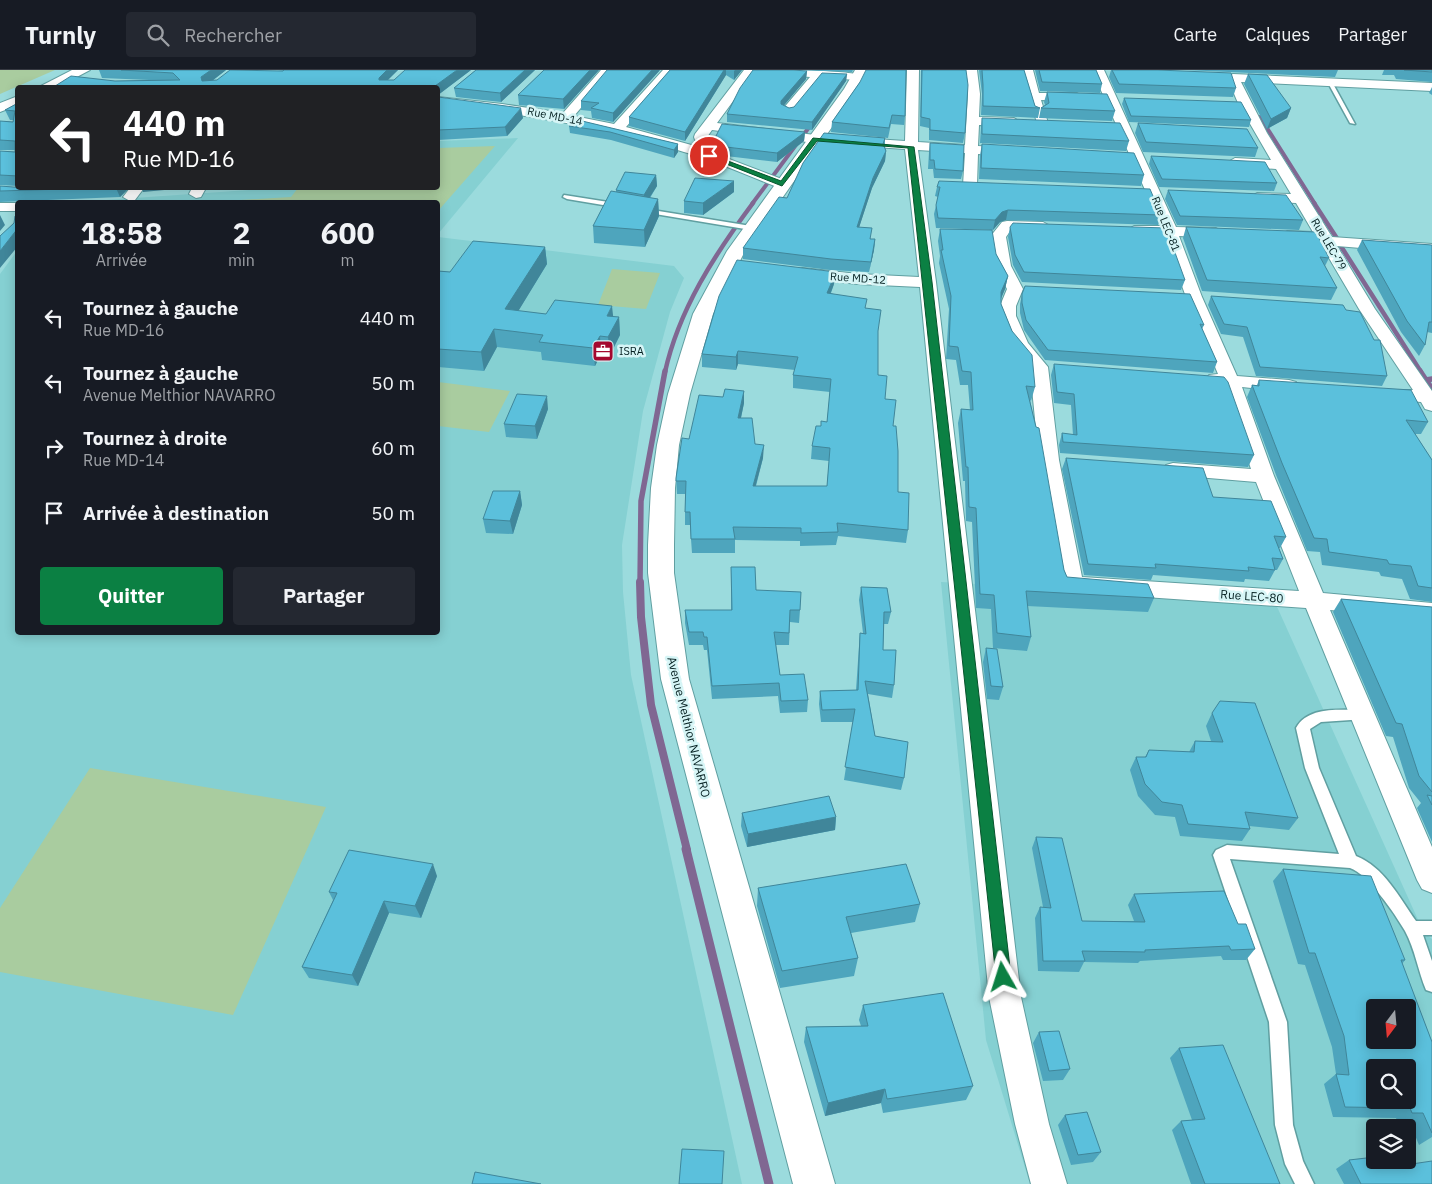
<!DOCTYPE html>
<html lang="fr">
<head>
<meta charset="utf-8">
<style>
  body { margin:0; font-family:"IBM Plex Sans",sans-serif; background:#242831; color:#f1f3f6; height:100vh; display:flex; flex-direction:column; font-size:19px; white-space:nowrap }
  * { box-sizing:border-box; margin:0 }
  p { font-size:16px; color:#9ea1a6 }
  .icon { flex:none; width:28px; height:28px; fill:none; stroke:currentColor; stroke-width:2; stroke-linecap:round; stroke-linejoin:round }
  .map { position:relative; flex:1; overflow:hidden }
  .drawer { position:absolute; left:15px; top:130px; width:425px; height:435px; display:flex; flex-direction:column; background:#171b24; border-radius:5px; box-shadow:0 2px 12px #0003 }
  .drawer>* { flex:none }
  .hud { position:absolute; left:15px; top:15px; width:425px; height:105px; border-radius:5px; box-shadow:0 2px 12px #0003; background:#202124; color:#fff; overflow:hidden }
  .needle { width:32px; rotate:196deg }
  .controls { position:absolute; left:1366px; top:929px; display:grid; gap:10px }
  .controls a { display:grid; place-items:center; width:50px; height:50px; border-radius:5px; background:#171b24; box-shadow:0 2px 12px #0003; font-size:25px }
  .pin { position:absolute; display:grid; place-items:center; width:42px; height:42px; color:#fff; margin:-21px; border:2px solid #fff; border-radius:50%; box-shadow:0 1px 5px #0007 }
  .me { position:absolute; width:55px; margin:-28px; rotate:354deg; stroke-linejoin:round; filter:drop-shadow(0 0 4px #0008) }
  .turn { display:flex; align-items:center; gap:18px; height:105px; padding:0 25px; font-size:22px }
  .turn .icon { width:65px; height:65px; stroke-width:2.5 }
  .turn b { display:block; font-size:35px; line-height:42px }
  .eta { display:flex; justify-content:space-evenly; align-items:center; height:85px; text-align:center }
  .eta b { font-size:30px; font-weight:800; line-height:35px }
  .cta { display:flex; gap:10px; margin-top:auto; padding:10px 25px }
  .cta a { flex:1; height:58px; border-radius:5px; background:#0b8043; color:#fff; font-size:20px; font-weight:800; line-height:58px; text-align:center }
  .cta a+a { background:#242831; color:#f1f3f6 }
  ul { padding:0; list-style:none }
  li { display:flex; align-items:center; gap:15px; height:65px; padding:0 25px }
  li div { flex:1 }
  li b { display:block; font-size:19px }
  li em { font-style:normal }
  header { display:flex; align-items:center; gap:30px; box-sizing:border-box; height:70px; padding:0 25px; background:#171b24; border-bottom:1px solid #363941 }
  header strong { font-size:24px }
  nav { display:flex; gap:28px; margin-inline-start:auto; font-size:18px }
  .search { width:350px; height:45px; background:#242831; display:flex; align-items:center; gap:12px; box-sizing:border-box; padding:0 18px; border-radius:5px; color:#9ea1a6; font-size:19px }
  .map>svg:first-child { display:block }
  .built { fill:#85d0d2; fill-rule:evenodd }
  .green { fill:#a9cc9f }
  .lines { fill:none; stroke-linecap:round; stroke-linejoin:round }
  .stream-far4 { stroke:#806792; stroke-width:4 }
  .stream-far3 { stroke:#806792; stroke-width:4.5 }
  .stream-far2 { stroke:#806792; stroke-width:5.5 }
  .stream-far1 { stroke:#806792; stroke-width:8 }
  .stream { stroke:#806792; stroke-width:9 }
  .lane-casing { stroke:#609fa1; stroke-width:3 }
  .street-casing { stroke:#609fa1; stroke-width:2 }
  .secondary-casing { stroke:#609fa1; stroke-width:2 }
  .lane { fill:#fff; fill-rule:evenodd }
  .street { fill:#fff; fill-rule:evenodd }
  .secondary { fill:#fff; fill-rule:evenodd }
  .wall { fill:#4ea5bd }
  .shaded-wall { fill:#40869a }
  .building { fill:#5bc0dc; stroke:#40869a; fill-rule:evenodd }
  .route { fill:#0b8043; stroke:#07532c }
  .labels { text-anchor:middle; dominant-baseline:central; stroke-width:5; stroke-linejoin:round; paint-order:stroke }
  .far-street-label { font-size:11px; fill:#062122; stroke:#d6f5f6 }
  .far-poi-label { font-size:11px; fill:#062122; stroke:#d6f5f6; text-anchor:start }
  .street-label { font-size:12px; fill:#062122; stroke:#d6f5f6 }
</style>
</head>
<body>
<header>
<strong>Turnly</strong>
<div class="search"><svg class="icon" aria-label="search" viewBox="0 0 24 24"><circle cx="10" cy="10" r="6"/><path d="M15 15l6 6"/></svg>Rechercher</div>
<nav><a>Carte</a><a>Calques</a><a>Partager</a></nav>
</header>
<div class="map">
<svg width="1432" height="1114" viewBox="0 0 1432 1114">
  <rect width="100%" height="100%" fill="#9bdbdd"/>
  <path class="built" d="M518 68 438 164V132H77L278 118H438V71Z
    M438 167 674 196 684 208 670 242 643 341 622 475 623 522 631 605 742 1114H0V204L17 181 18 562H438Z
    M941 512 1274 530 1424 863 1432 869V1114H1030L986 970ZM1375 938H1408V970H1375ZM1375 998H1408V1030H1375ZM1375 1058H1408V1090H1375Z"/>
  <path class="green" d="M0 0H55L0 24Z
    M495 76 438 141V132H207L291 127 298 118H438V78Z
    M612 199 660 203 646 239 598 235Z
    M438 312 510 321 489 362 438 356Z
    M90 698 326 737 233 945 0 902V838Z"/>
  <g class="lines">
    <path class="stream-far4" d="M1260 47 1315 134
      M752 134 813 52"/>
    <path class="stream-far3" d="M1314 133 1338 170 1342 171
      M1337 170 1421 302
      M665 302C679 239 715 184 753 133"/>
    <path class="stream-far2" d="M1420 301 1426 310 1432 309
      M1426 310 1432 319
      M640 514 641 431 665 301"/>
    <path class="stream-far1" d="M640 512 641 547 651 635 687 780"/>
    <path class="stream" d="M686 779 769 1114"/>
    <g class="lane-casing">
      <path id="lane" d="M1327 11 1332 12 1355 54 1350 53Z
        M564 125 621 134 625 136 621 138 567 129 563 127Z
        M640 138 751 156 755 158 751 160 643 142 639 140Z
        M1361 640 1366 641 1368 645 1366 649 1321 652 1310 659 1319 698 1356 786C1384 797 1399 827 1416 851H1432V865H1423L1432 891V922L1426 920C1418 901 1415 879 1405 861 1395 844 1368 804 1350 798L1230 789 1287 952 1293 1055 1303 1091 1314 1114H1295L1285 1094 1275 1055 1269 952 1213 785 1216 780 1227 775 1339 784 1305 698 1296 658C1308 636 1340 640 1361 640Z"/>
    </g>
    <g class="street-casing">
      <path id="street" d="M601 0H613L574 46 614 54 663 0H675L626 57 695 76 787 111 789 114 787 117H777C746 105 716 91 684 82 603 56 522 44 438 35V27L502 34 563 43Z
        M744 0H756L717 53 815 65 905 71 907 0H919L918 72 965 75 968 24 965 0H977L980 24 979 47 1014 48 1020 52 1014 56 979 55 978 76 1012 78 1019 82 1012 86 978 84 977 115 975 118 970 119 963 115 965 83 918 80 936 212 1021 927 1049 1054 1067 1114H1031L1015 1054 989 927 920 217 858 214 802 208 794 203 802 198 858 204 919 207 905 79 815 73 712 60 705 70H695L694 67 695 64Z
        M768 0C785 0 856 0 865 7L859 10 821 8 792 43 788 44 782 40 810 7 773 4 769 3Z
        M1021 0H1033L1039 23H1077L1083 27 1077 31 1041 30 1048 53 1042 57 1038 56Z
        M1092 0H1104L1176 157 1216 158 1224 163 1216 168 1179 166 1202 227 1237 306 1289 310 1296 312 1298 316 1296 320 1289 322 1242 317 1274 406 1323 523 1432 533V549L1330 540 1432 777V823L1422 819 1417 810 1306 538 1072 522 1064 520 1061 514 1039 390 1030 298 1011 274 1000 246V236L1007 219 995 196 990 167 1002 152 1007 151 1043 152 1050 156 1043 160H1011L1006 167 1011 196 1023 219 1016 236V246L1028 273 1048 297 1059 390 1082 507 1299 521 1256 412 1173 405 1166 403 1163 399 1166 395 1173 393 1251 399 1223 315 1209 313 1206 309 1209 305 1218 304 1186 227 1164 166 1134 164 1127 160 1134 156H1161Z
        M1233 4 1432 13V21L1241 12 1267 63 1332 167 1432 174V184L1337 176 1375 239 1432 321V341L1425 339 1421 332 1375 328 1373 324 1375 320H1413L1359 239 1319 171H1287L1279 166 1287 161 1313 162 1296 133 1257 131 1250 127 1257 123 1291 124 1276 99 1235 96 1228 92 1235 88 1271 90 1238 33 1227 7Z
        M42 118H56L43 132H29Z
        M130 118H144L135 130 130 131 123 127Z
        M192 118H206L201 127 196 128 189 124Z
        M0 133H18V141H0Z"/>
    </g>
    <g class="secondary-casing">
      <path id="secondary" d="M72 0H90L56 18H37Z
        M855 0H869L858 20 745 181 713 244 690 324 679 375 675 418 674 475V503L689 609 835 1114H793L661 609 648 503V475L651 418 657 375 668 324 693 244 727 181 844 19Z
        M18 26V35L0 42V33Z"/>
    </g>
    <use href="#lane" class="lane"/>
    <use href="#street" class="street"/>
    <use href="#secondary" class="secondary"/>
  </g>
  <path class="wall" d="M99 0H226L212 11 284 0H398L387 10H394L471 0 438 25V18L115 11 149 10 102 8Z
    M476 0H535L501 32 456 27 454 18Z
    M544 0H599L564 39 519 35 518 25Z
    M660 0 613 52 592 48 591 41 581 40V31Z
    M670 0H742L734 10 726 5 685 71 629 56V47Z
    M800 0H853L852 2Z
    M921 0H966L965 63 963 73 929 70V58L920 56Z
    M979 0H1024L1035 36 1040 38 1038 48 981 45 982 24Z
    M1035 0H1096L1102 14 1100 23 1040 21Z
    M1111 0H1158L1236 18 1233 27 1116 23 1109 7Z
    M1185 0H1338L1335 7Z
    M1384 0H1432V12L1396 9 1394 5H1382Z
    M807 1 806 9 784 35 789 38 794 37 847 4 846 11 812 60 727 52V44Z
    M1248 4 1291 38 1287 48 1267 59 1244 14Z
    M860 12 905 46 904 55 891 54 888 68 831 62 832 52Z
    M1432 17V25L1429 23Z
    M1047 22 1115 41 1112 51 1039 48 1041 38 1045 35 1044 32Z
    M438 27 523 48 507 66 438 70Z
    M1124 28 1251 50 1249 57 1129 52 1122 34Z
    M18 33V116L0 115V81L15 82V80H0V51L13 52 14 50H10L5 40Z
    M982 48 1129 71 1126 81 980 73 981 57Z
    M578 50 678 74V82L674 88 611 70 570 63 569 56Z
    M1138 53 1258 78 1255 87 1143 82 1135 63Z
    M805 62 804 71 777 92 726 86 714 81 713 72Z
    M885 68V76L886 81 885 91 872 118 859 157 871 169H875L874 180 869 202 830 200 743 189V178L787 128Z
    M930 73 963 101 961 109 934 108 933 99H928L929 82Z
    M982 74 1144 105 1141 116 979 109 980 85Z
    M1151 86 1277 113 1274 121 1159 117 1149 94Z
    M656 105 657 116 650 128 658 129 659 146 645 177 594 173 593 156 616 122V120Z
    M0 116 39 119 41 118H129L120 127 0 132Z
    M937 117 1161 145 1158 155 1006 150 1000 152 993 160 936 158 934 144 938 127 935 126Z
    M1168 120 1303 150 1299 160 1177 155 1165 129Z
    M734 122 703 145 684 143V131Z
    M1010 157 1185 210 1181 220 1022 212 1013 195 1008 167Z
    M1186 157 1329 188 1325 196 1337 218 1331 230 1202 221 1183 168Z
    M940 159 996 184 1008 206 1005 219 1001 229V234L1035 317 1031 331 1030 330 1064 500 1067 507 1154 528 1148 542 1027 536 1031 567 1027 581 993 578 991 539 976 538 972 452 966 451 965 411H963L958 353 961 339 970 340 968 315H960L956 290 946 289 949 239 939 193 940 186 938 171Z
    M1362 170 1432 175V263L1427 262 1425 275 1419 286 1401 262 1357 180Z
    M545 177 547 194 518 241 546 244 619 247 620 265 610 285 601 284 595 296 542 290 541 282 497 277 484 301 438 297V201L450 202Z
    M834 214 831 223 866 238 878 263V305L893 356 898 422 908 460 906 473 838 466 836 475 800 476V471L735 470V483H692L690 455H685V424H677L676 408 689 369 723 327 744 321V333L741 348 763 388 756 416H827L829 391 811 389 812 376 821 356 827 352 830 322 793 318V305L795 300 738 294 736 300 702 297V284Z
    M1022 224 1204 255 1202 259 1217 292 1213 303 1045 290 1024 260 1020 243V234Z
    M1211 226 1346 240 1387 306 1382 316 1256 306 1243 267 1221 264 1208 235Z
    M1054 294 1254 385 1248 397 1060 383 1059 375 1062 363 1073 365 1071 335 1054 333 1051 305Z
    M1259 310 1428 352 1421 364H1415L1432 390V532L1410 529 1402 509 1381 506 1379 502 1322 495 1320 482 1307 481 1276 405 1247 327 1252 315H1257Z
    M548 339 537 369 506 367 504 354Z
    M1066 388 1286 467 1280 478H1279L1283 489 1277 500H1275L1269 511 1245 509 1244 512 1153 505 1151 510 1084 505 1062 399Z
    M520 421 522 435 513 464 486 463 483 449Z
    M731 497 756 520 800 540 799 553 790 552 789 575H776L780 605 808 630 807 642 780 643 778 626 712 629 707 580H704L703 575H689L685 553V540H731Z
    M861 517 891 542 888 554H884L883 580 894 615 892 628 868 624 875 666 904 708 901 720 844 710 853 652H821L819 634 820 621 856 620 859 576 860 563H863L859 530Z
    M1341 529 1432 537V772L1417 738 1421 733 1409 718 1393 667 1386 666 1333 542Z
    M986 578 1003 617 999 630 987 629 983 592Z
    M1212 643 1298 748 1289 760 1249 756 1250 759 1242 771 1180 766 1175 747 1155 745 1138 726 1130 700 1136 687H1145L1149 680 1189 682 1195 671H1211L1206 656Z
    M742 743 836 747 835 760 747 777 741 756Z
    M1036 767 1082 851H1134L1128 835 1134 824 1238 854 1255 879 1246 890H1223L1221 886 1140 891 1138 893 1084 892 1079 902 1038 901 1035 848 1040 837H1043L1032 778Z
    M1283 799 1405 890 1402 894 1432 972V1067L1419 1075 1410 1053H1398L1396 1048 1333 1047 1324 1014 1336 1004 1332 977 1305 895 1298 894 1273 811Z
    M437 806 421 848 389 843 358 916 309 908 302 897 333 830 329 822Z
    M758 818 920 834 915 852 851 863 858 888 854 906 780 918 757 836Z
    M863 935 973 1016 966 1030 883 1043 881 1033 825 1046 804 972 806 957 861 956 859 950Z
    M1039 962 1070 999 1063 1010 1043 1011 1033 973Z
    M1179 978 1280 1114H1191L1172 1060 1181 1051 1192 1050 1170 988Z
    M1065 1045 1101 1082 1093 1092 1071 1095 1058 1055Z
    M1349 1090 1405 1095 1432 1114H1344L1336 1099Z"/>
  <path class="shaded-wall" d="M211 0H226L204 17 201 7Z
    M387 0H398L381 17 379 8Z
    M457 0H471L438 25V18H435V16Z
    M525 0H535L501 32 500 23Z
    M590 0H599L564 39 563 29Z
    M652 0H660L613 52V43Z
    M724 0H726V5L685 71V62Z
    M735 0H742L734 10V1Z
    M807 1 806 9 781 39V31Z
    M847 4 846 11 812 60V52Z
    M521 38 523 48 507 66 505 57Z
    M1291 38 1287 48 1267 59 1271 49Z
    M805 62 804 71 777 92V83Z
    M678 74V82L674 88V80Z
    M886 81 885 91 872 118 856 167 857 157 873 108Z
    M656 105 657 116 644 136V125Z
    M734 111V122L703 145V133Z
    M116 118H129L120 127Z
    M142 118H187H186L143 122Z
    M658 129 659 146 645 177 644 160Z
    M1008 140 1006 150 1000 152 993 160 995 150 1002 142Z
    M0 145 5 155 0 161Z
    M18 158V176L0 198V181Z
    M875 169 874 180 869 202 871 192Z
    M545 177 547 194 508 258 505 239Z
    M836 202 834 214 826 235 827 223Z
    M1008 206 1005 219 998 235 1001 222Z
    M612 236 614 254 607 246Z
    M619 247 620 265 610 285 608 267Z
    M494 259 497 277 484 301 481 282Z
    M600 266 601 284 595 296 593 278Z
    M738 281V294L736 300V287Z
    M744 321V333L738 361V348Z
    M547 326 548 339 537 369 535 356Z
    M764 375 763 388 752 429 753 416Z
    M520 421 522 435 513 464 510 451Z
    M836 747 835 760 747 777 748 764Z
    M433 794 437 806 421 848 415 836Z
    M384 831 389 843 358 916 352 905Z
    M885 1019 881 1033 825 1046 828 1033Z"/>
  <path class="building" d="M121 0H211L201 7 202 11 217 10 230 0 283 1 284 0H387L379 8V10H394L405 0H457L435 16V18H52L71 6 115 11 180 10 173 3Z
    M476 0H525L500 23 454 18Z
    M544 0H590L563 29 518 25Z
    M607 0H652L613 43 591 38 599 33 581 31Z
    M670 0H724L685 62 629 47Z
    M753 0H793L807 1 781 31V34L789 38 794 37 822 3 847 4 812 52 727 44 740 18Z
    M866 0H906L905 46 892 45 889 58 832 52 860 12Z
    M922 0H966L968 15 965 63 930 60V49L921 47Z
    M982 0H1024L1035 36 1040 38 983 36V15Z
    M1039 0H1096L1102 14 1042 12Z
    M1112 0H1158L1231 3 1236 18 1119 14Z
    M1404 0H1432V2Z
    M1248 4 1267 5 1291 38 1271 49Z
    M1047 22 1107 24 1115 41 1041 38 1049 33Z
    M438 27 521 38 505 57 438 60Z
    M1124 28 1241 32 1251 50 1131 46Z
    M18 33V106L0 105V81L15 82V71L0 70V51L13 52 15 41 5 40Z
    M982 48 1120 53 1129 71 982 64Z
    M578 50 678 74 674 80 610 62 569 56Z
    M1138 53 1247 59 1258 78 1146 72Z
    M722 54 805 62 777 83 726 77 713 72Z
    M824 63 885 68 883 74 886 81 873 108 857 157 872 158 870 169H875L871 192 831 189 743 178 779 127 787 128 803 93Z
    M930 73 964 75 963 101 935 99 934 90H930Z
    M982 74 1134 83 1144 105 981 98Z
    M1151 86 1265 92 1277 113 1162 109Z
    M625 102 656 105 644 125 616 120Z
    M695 108 734 111 703 133 684 131Z
    M939 111 1150 119 1161 145 1008 140 1002 142 995 150 938 148 936 135 940 117H937Z
    M0 116 39 119 41 118H96L0 121Z
    M1168 120 1286 125 1303 150 1180 146Z
    M611 121 658 129 644 160 593 156Z
    M15 146H18V158L0 181V166L14 153Z
    M1013 153 1166 158 1185 210 1024 202 1015 185 1010 157Z
    M1186 157 1316 162 1329 188 1320 187 1337 218 1207 210Z
    M940 159 992 160 996 184 1008 206 1001 222V234L1012 261 1032 285 1035 317 1026 316 1036 357 1039 358 1064 500 1067 507 1148 514 1154 528 1026 521 1031 567 997 563 994 525 980 524 976 438 969 437 968 397H966L961 339 973 340 971 302 962 301 958 277 949 276 951 226 941 180H943Z
    M1362 170 1432 175V252H1429L1425 275 1407 251Z
    M473 171 545 177 505 239 546 244 555 230 612 236 607 246 619 247 608 267 600 266 593 278 539 272 543 265 494 259 481 282 438 279V201L450 202Z
    M737 190 836 202 827 223 867 229 865 238 881 240 878 261V305L887 306 885 329 896 330 893 356H896L898 381V422L909 423 908 460 837 453 838 462 801 463V458L733 457 735 469H691L690 442H685L686 411H676V408L682 368 689 369 699 325 723 327 725 319 744 321 738 348H752L755 374 764 375 753 416H827L830 378 812 376 816 356H821V351L827 352 831 309 793 305 798 287 738 281 736 287 702 284 719 226Z
    M1025 216 1190 224 1204 255 1200 254 1217 292 1048 280 1026 250 1022 233V224Z
    M1211 226 1343 235 1346 240 1360 242 1374 270H1380L1387 306 1260 297 1247 257 1224 254Z
    M1054 294 1224 307 1228 312 1254 385 1063 372 1062 363 1077 365 1074 324 1057 322Z
    M1259 310 1411 320 1428 352 1406 350 1432 390V518L1418 516 1411 496 1389 494 1387 490 1329 482 1327 469 1314 468 1282 393 1252 315 1259 316Z
    M517 324 547 326 535 356 504 354Z
    M1066 388 1203 398 1213 427 1271 431 1286 467 1274 466 1283 489 1272 488 1275 500 1248 497 1249 501 1155 494 1156 498 1088 494Z
    M493 421H520L510 451 483 449Z
    M731 497H755L756 520 801 522 800 540H790L789 563 774 562 780 605 804 604 808 630 781 631 779 613 712 616 707 567H704L703 562H689L685 540H732Z
    M861 517 887 518 891 542H884L883 580H896L894 615 865 611 875 666 908 672 904 708 845 697 855 639 822 640 820 621 858 620 860 563 866 564Z
    M1341 529 1432 537V722L1419 706 1402 654 1396 653Z
    M986 578 997 579 1003 617 991 616Z
    M1220 631 1255 633 1298 748 1245 742 1250 759 1188 754 1182 735 1162 732 1145 714 1136 687H1146L1149 680 1194 682 1195 671 1223 672 1212 643Z
    M1427 725 1432 726V735Z
    M829 726 836 747 748 764 742 743Z
    M1036 767 1062 768 1082 851 1145 852 1134 824 1224 821 1238 854H1246L1255 879 1231 880 1229 876 1145 880V882L1082 881 1085 891H1043L1040 837 1051 838Z
    M349 780 433 794 415 836 384 831 352 905 302 897 337 823 329 822Z
    M906 794 920 834 846 847 858 888 782 901 758 818Z
    M1283 799 1371 806 1405 890H1401L1432 972V1063L1423 1043H1412L1410 1038 1345 1037 1336 1004 1349 1005 1344 966 1315 883H1309ZM1375 938H1408V970H1375ZM1375 998H1408V1030H1375Z
    M943 923 973 1016 887 1029 885 1019 828 1033 806 957 868 956 863 935Z
    M1059 961 1070 999 1049 1001 1039 962Z
    M1223 975 1280 1114H1205L1181 1051 1205 1049 1179 978Z
    M1087 1042 1101 1082 1078 1085 1065 1045Z
    M682 1079 724 1081 722 1114H679Z
    M1375 1087V1090H1403L1405 1095 1432 1091V1114H1361L1349 1090Z
    M475 1102 541 1114H472Z"/>
  <path class="route" d="M813 68 914 77 932 212 1011 907 1009 912 1003 914 998 912 996 907 908 78 817 71 782 116 706 86 712 85 781 111Z"/>
  <defs>
    <g id="office-square" transform="scale(1.125)"><rect x="-9" y="-9" width="18" height="18" rx="4" fill="#a4082e" stroke="#d6f5f6"/><path d="M-6-3h4V-5.5h4V-3h4V5H-6ZM-1-4.5V-3h2v-1.5ZM-6 0V1H6V0Z" fill="#fff"/></g>
  </defs>
  <g fill-rule="evenodd">
    <use href="#office-square" x="603" y="281"/>
  </g>
  <g class="labels">
    <g class="far-street-label">
      <text transform="translate(555 46) rotate(11)">Rue MD-14</text>
      <text transform="translate(1166 154) rotate(68)">Rue LEC-81</text>
      <text transform="translate(1329 174) rotate(59)">Rue LEC-79</text>
      <text transform="translate(858 208) rotate(4)">Rue MD-12</text>
    </g>
    <g class="far-poi-label">
      <text x="619" y="281">ISRA</text>
    </g>
    <g class="street-label">
      <text transform="translate(1252 526) rotate(4)">Rue LEC-80</text>
      <text transform="translate(689 657) rotate(76)">Avenue Melthior NAVARRO</text>
    </g>
  </g>
</svg>
<div class="controls">
<a><svg class="needle" viewBox="-14 -14 28 28"><path d="M0-13l5 13h-10z" fill="#e53935"/><path d="M0 13l5-13h-10z" fill="#9ea1a6"/></svg></a>
<a><svg class="icon" aria-label="search" viewBox="0 0 24 24"><circle cx="10" cy="10" r="6"/><path d="M15 15l6 6"/></svg></a>
<a><svg class="icon" aria-label="layers" viewBox="0 0 24 24"><path d="M12 4l9 5-9 5-9-5zM3 14l9 5 9-5"/></svg></a>
</div>
<div class="pin" style="left:709px;top:86px;background:#d93025"><svg class="icon" aria-label="arrive" viewBox="0 0 24 24"><path d="M6 21V4h12l-3 4 3 4H6"/></svg></div>
<svg class="me" style="left:1003px;top:907px" viewBox="-20 -20 40 40"><path d="M0-17L14 15 0 8-14 15z" fill="#0b8043" stroke="#fff" stroke-width="4"/></svg>
<div class="hud">
<div class="turn"><svg class="icon" aria-label="left" viewBox="0 0 24 24"><path d="M17 20v-9H6M10 6l-5 5 5 5"/></svg><div><b>440 m</b>Rue MD-16</div></div>
</div>
<section class="drawer">
<div class="eta">
<div><b>18:58</b><p>Arrivée</p></div>
<div><b>2</b><p>min</p></div>
<div><b>600</b><p>m</p></div>
</div>
<ul>
<li><svg class="icon" aria-label="left" viewBox="0 0 24 24"><path d="M17 20v-9H6M10 6l-5 5 5 5"/></svg><div><b>Tournez à gauche</b><p>Rue MD-16</p></div><em>440 m</em></li>
<li><svg class="icon" aria-label="left" viewBox="0 0 24 24"><path d="M17 20v-9H6M10 6l-5 5 5 5"/></svg><div><b>Tournez à gauche</b><p>Avenue Melthior NAVARRO</p></div><em>50 m</em></li>
<li><svg class="icon" aria-label="right" viewBox="0 0 24 24"><path d="M7 20v-9h11M14 6l5 5-5 5"/></svg><div><b>Tournez à droite</b><p>Rue MD-14</p></div><em>60 m</em></li>
<li><svg class="icon" aria-label="arrive" viewBox="0 0 24 24"><path d="M6 21V4h12l-3 4 3 4H6"/></svg><div><b>Arrivée à destination</b></div><em>50 m</em></li>
</ul>
<div class="cta"><a>Quitter</a><a>Partager</a></div>
</section>
</div>
</body>
</html>
